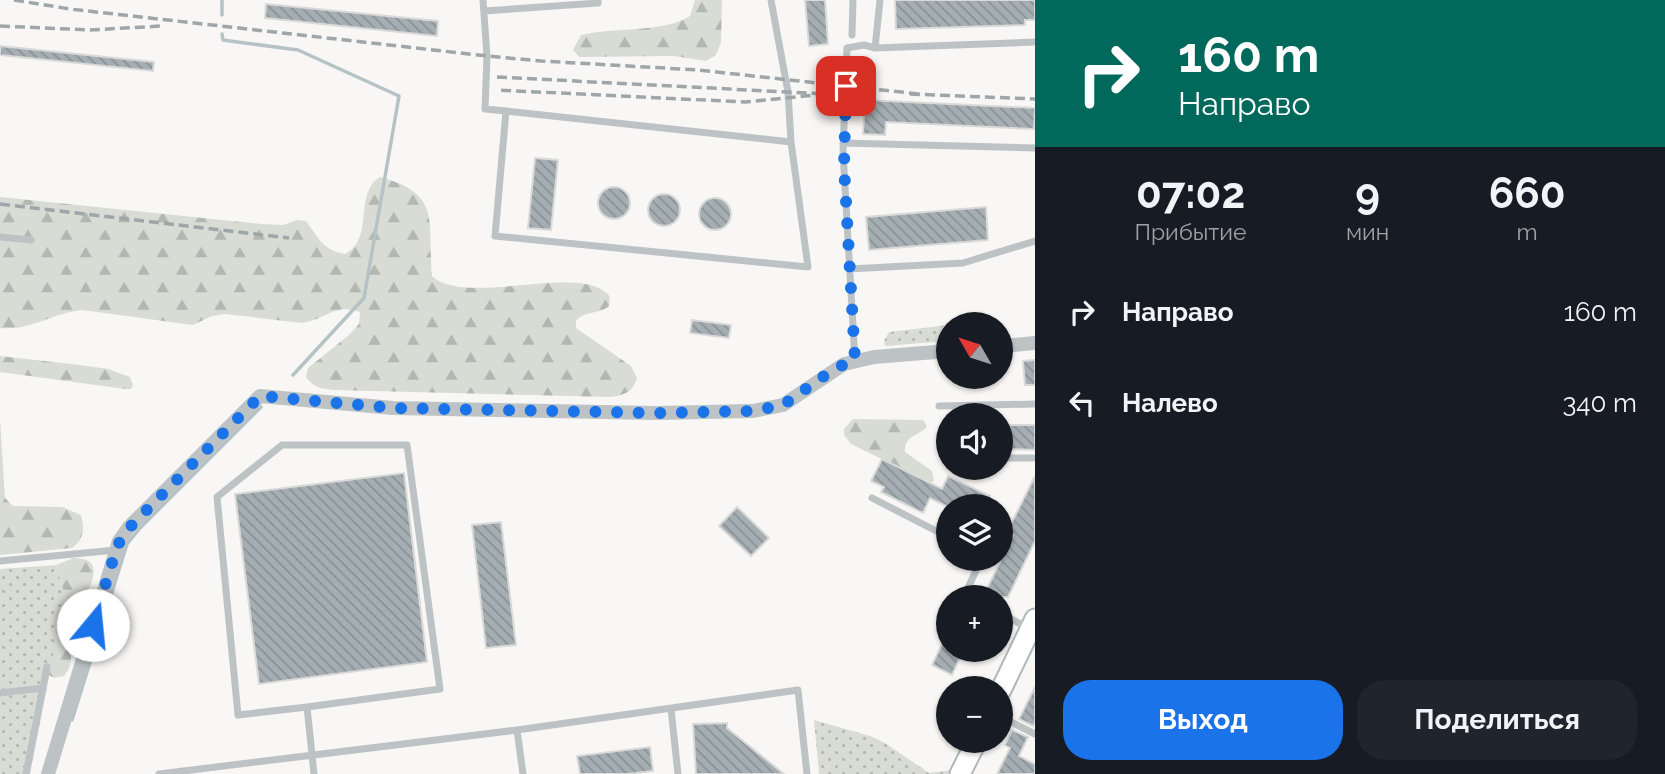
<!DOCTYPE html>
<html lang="ru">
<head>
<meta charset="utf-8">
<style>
  body { margin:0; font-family:Raleway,sans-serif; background:#20242c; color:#f1f3f6; height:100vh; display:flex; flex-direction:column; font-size:26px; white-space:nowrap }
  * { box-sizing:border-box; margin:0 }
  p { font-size:23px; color:#9ea1a6 }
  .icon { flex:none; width:38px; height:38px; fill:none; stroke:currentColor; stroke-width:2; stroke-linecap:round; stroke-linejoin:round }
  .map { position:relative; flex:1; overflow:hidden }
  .details { display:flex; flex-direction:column; background:#171b24; width:630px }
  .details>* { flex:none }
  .top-card { background:#00695c; color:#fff; overflow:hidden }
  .needle { width:46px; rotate:309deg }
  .buttons { position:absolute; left:936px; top:312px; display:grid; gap:14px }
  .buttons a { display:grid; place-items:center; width:77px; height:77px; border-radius:50%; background:#171b24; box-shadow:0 2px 5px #0004; font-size:35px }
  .pin { position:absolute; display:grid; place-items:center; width:60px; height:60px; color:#fff; margin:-30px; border-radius:14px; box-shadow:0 4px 10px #0006 }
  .me { position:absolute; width:77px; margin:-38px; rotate:17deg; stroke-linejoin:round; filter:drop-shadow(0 0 5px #0008) }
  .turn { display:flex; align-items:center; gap:24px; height:147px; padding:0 28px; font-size:32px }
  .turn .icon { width:91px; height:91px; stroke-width:2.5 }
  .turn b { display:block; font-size:49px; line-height:60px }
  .eta { display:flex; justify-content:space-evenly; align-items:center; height:119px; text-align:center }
  .eta b { font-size:42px; font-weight:700; line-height:49px }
  .action { display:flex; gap:14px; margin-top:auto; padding:14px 28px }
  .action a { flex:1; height:80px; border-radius:28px; background:#1a73e8; color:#fff; font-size:28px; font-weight:700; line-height:80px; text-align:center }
  .action a+a { background:#20242c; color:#f1f3f6 }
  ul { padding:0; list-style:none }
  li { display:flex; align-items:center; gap:21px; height:91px; padding:0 28px }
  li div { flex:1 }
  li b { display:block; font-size:26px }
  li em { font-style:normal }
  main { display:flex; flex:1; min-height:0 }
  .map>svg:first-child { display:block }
  .green { fill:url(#green-dots) }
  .forest { fill:url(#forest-firs) }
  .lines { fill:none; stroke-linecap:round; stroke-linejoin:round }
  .stream { stroke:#b6c3c6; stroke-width:3.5 }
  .building { fill:url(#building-back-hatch); stroke:#d9d9d8; stroke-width:2 }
  .secondary-casing { stroke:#b0b7ba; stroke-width:23 }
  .lane { stroke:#bdc3c5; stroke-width:7 }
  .street { stroke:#bdc3c5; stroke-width:14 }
  .secondary { stroke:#fff; stroke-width:19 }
  .rail { stroke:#9ea6aa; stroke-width:3.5; stroke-dasharray:10 5; stroke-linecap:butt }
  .route { stroke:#1a73e8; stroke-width:12; stroke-dasharray:0 21.6 }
</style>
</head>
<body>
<main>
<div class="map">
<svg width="1035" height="774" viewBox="0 0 1035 774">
  <defs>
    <pattern id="green-dots" width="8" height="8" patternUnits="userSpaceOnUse" patternTransform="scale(1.75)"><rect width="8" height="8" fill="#d8dcd5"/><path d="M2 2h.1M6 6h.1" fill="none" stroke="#b3b7b2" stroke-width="1.8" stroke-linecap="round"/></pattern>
    <pattern id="forest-firs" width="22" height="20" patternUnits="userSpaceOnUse" patternTransform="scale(1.75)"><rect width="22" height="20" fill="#d8dcd5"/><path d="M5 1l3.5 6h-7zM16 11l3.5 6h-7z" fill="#b3b7b2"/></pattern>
    <pattern id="building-back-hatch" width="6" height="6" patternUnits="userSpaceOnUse" patternTransform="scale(1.75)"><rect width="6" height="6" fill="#a5aeb2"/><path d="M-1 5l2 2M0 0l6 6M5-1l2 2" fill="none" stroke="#8a9296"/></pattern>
  </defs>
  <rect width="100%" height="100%" fill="#f8f7f5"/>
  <path class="green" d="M948 325V341L885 346 884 341 889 332Z
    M56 565 65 596 30 774H0V569Z
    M814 720 870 736 885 743 929 773 951 770 949 774H819Z"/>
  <path class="forest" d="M695 0H722L721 42 716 55 706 61 674 56 579 57 573 50 581 35C613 27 664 33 690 16Z
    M380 177C444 194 427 224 432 276 465 308 585 261 610 297L609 306C599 315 585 310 576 321V328L631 366 637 378C632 392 627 394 612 397L334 390C322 389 314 388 306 377L308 368 349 335 359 324 360 312C334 303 328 319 302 323L225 314 212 316 193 325 82 310C53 313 30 331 0 328V197L262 224 283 225 297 220 306 221C320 239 321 249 345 254 375 239 353 193 380 177Z
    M0 356 80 365 108 369 130 377 133 385 131 389H125L0 372Z
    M0 419 5 498 13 506 62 507 81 515C85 528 84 540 72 548L0 555Z
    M853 419 923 420 927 426 925 429C915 436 904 438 905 452L932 471 934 481 930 483 851 444 844 435V429Z
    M73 558C119 557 74 609 71 628 68 645 77 661 64 676L54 678 49 675 65 596 56 565Z"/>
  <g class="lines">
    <path class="stream" d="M222 15V0
      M222 34 223 40 298 50 399 96 364 298 293 375
      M72 720 127 544 140 528 261 407"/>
  </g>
  <path class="building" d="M805 0H825L828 44 809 46Z
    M895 0H1035V20H1025V25L896 29Z
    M266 4 438 21 437 36 265 18Z
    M0 46 154 62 153 71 0 55Z
    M865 100 1035 108 1034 129 886 122 885 135 863 134Z
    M535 158 558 160 551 230 528 228Z
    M598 203a16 16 0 1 1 32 0a16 16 0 1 1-32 0Z
    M648 210a16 16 0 1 1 32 0a16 16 0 1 1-32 0Z
    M699 214a16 16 0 1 1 32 0a16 16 0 1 1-32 0Z
    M986 207 988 240 869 250 866 217Z
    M692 320 731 325 729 338 690 333Z
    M1035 360V385H1025L1023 361Z
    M1010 425H1035V450L1010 449Z
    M882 459 942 489 948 476 990 496 985 506H946L930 498 923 513 881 492 884 487 871 481Z
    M404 473 427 662 259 684 235 494Z
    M1035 476V541L1008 597H983L1013 535 1001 530V517L1012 522Z
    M737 507 769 538 751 556 719 526Z
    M501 522 516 645 486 648 472 525Z
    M948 631V649H964L952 675 932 665Z
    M1035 687V723L1033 726 1019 719Z
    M727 723V728L784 774H696L693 724Z
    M1012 730 1028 737 1019 756 1035 764V774H997L1010 748 1005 745Z
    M650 747 653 771 628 774H580L577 756Z"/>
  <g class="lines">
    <g class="secondary-casing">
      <path id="secondary" d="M1001 690 1035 619
        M960 774 977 740"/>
    </g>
    <path class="lane" d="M483 0 487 56 485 109 506 111
      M771 0 788 92 791 142 808 267 495 236 506 111 791 142
      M484 11 598 3V0
      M852 35 853 0
      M875 48 880 0
      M843 143 1035 148
      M0 237 31 240
      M849 269 963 263 1035 241
      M855 361 843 152 847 48 864 45 875 48 1035 42
      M939 406 1035 404
      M1001 458H1035
      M872 498 948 537
      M0 561 116 550
      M973 597 966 592 982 558
      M1001 613 1029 629
      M0 693 43 688
      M307 707 238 715 217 497 282 445H407L440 689 307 707 314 774
      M671 709 678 774
      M1001 717 1035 734
      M517 730 523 774
      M26 774 47 667
      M159 774 517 730 798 690 807 774"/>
    <path class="street" d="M1001 346 1035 343
      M48 774 119 541 129 527 260 396 393 408 656 413 753 411 783 405 844 364 874 357 948 351"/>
    <use href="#secondary" class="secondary"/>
    <path class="rail" d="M14 0 70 9 487 56 541 61 698 70 919 94
      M0 26 90 30 161 26
      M497 77 826 94 745 102 497 90
      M910 94 1035 99
      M0 204 289 238"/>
  </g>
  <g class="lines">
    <path class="route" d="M93 625 116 550 123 534 260 396 393 408 656 413 753 411 783 405 834 369 855 360 844 166 846 86"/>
  </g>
</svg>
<div class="buttons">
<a><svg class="needle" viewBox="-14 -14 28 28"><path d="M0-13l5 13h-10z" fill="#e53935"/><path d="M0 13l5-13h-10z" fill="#9ea1a6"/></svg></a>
<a><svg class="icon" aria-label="sound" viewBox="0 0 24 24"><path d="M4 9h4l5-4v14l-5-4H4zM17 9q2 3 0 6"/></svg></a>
<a><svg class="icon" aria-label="layers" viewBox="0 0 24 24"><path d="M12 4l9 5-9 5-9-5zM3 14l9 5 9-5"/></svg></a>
<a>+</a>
<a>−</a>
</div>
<div class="pin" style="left:846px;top:86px;background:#d93025"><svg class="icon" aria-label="arrive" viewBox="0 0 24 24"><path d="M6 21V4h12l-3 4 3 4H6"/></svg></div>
<svg class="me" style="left:93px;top:625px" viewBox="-20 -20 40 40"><circle r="19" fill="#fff"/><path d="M0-13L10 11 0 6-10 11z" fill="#1a73e8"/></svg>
</div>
<section class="details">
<div class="top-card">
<div class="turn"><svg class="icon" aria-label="right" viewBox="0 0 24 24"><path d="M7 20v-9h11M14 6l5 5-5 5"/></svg><div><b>160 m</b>Направо</div></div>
</div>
<div class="eta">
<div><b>07:02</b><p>Прибытие</p></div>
<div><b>9</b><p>мин</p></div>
<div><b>660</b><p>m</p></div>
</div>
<ul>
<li><svg class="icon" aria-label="right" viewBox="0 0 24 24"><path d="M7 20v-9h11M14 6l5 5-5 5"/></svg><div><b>Направо</b></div><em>160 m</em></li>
<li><svg class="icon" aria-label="left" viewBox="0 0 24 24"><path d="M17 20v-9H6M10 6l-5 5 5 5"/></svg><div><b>Налево</b></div><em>340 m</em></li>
</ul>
<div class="action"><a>Выход</a><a>Поделиться</a></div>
</section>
</main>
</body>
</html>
